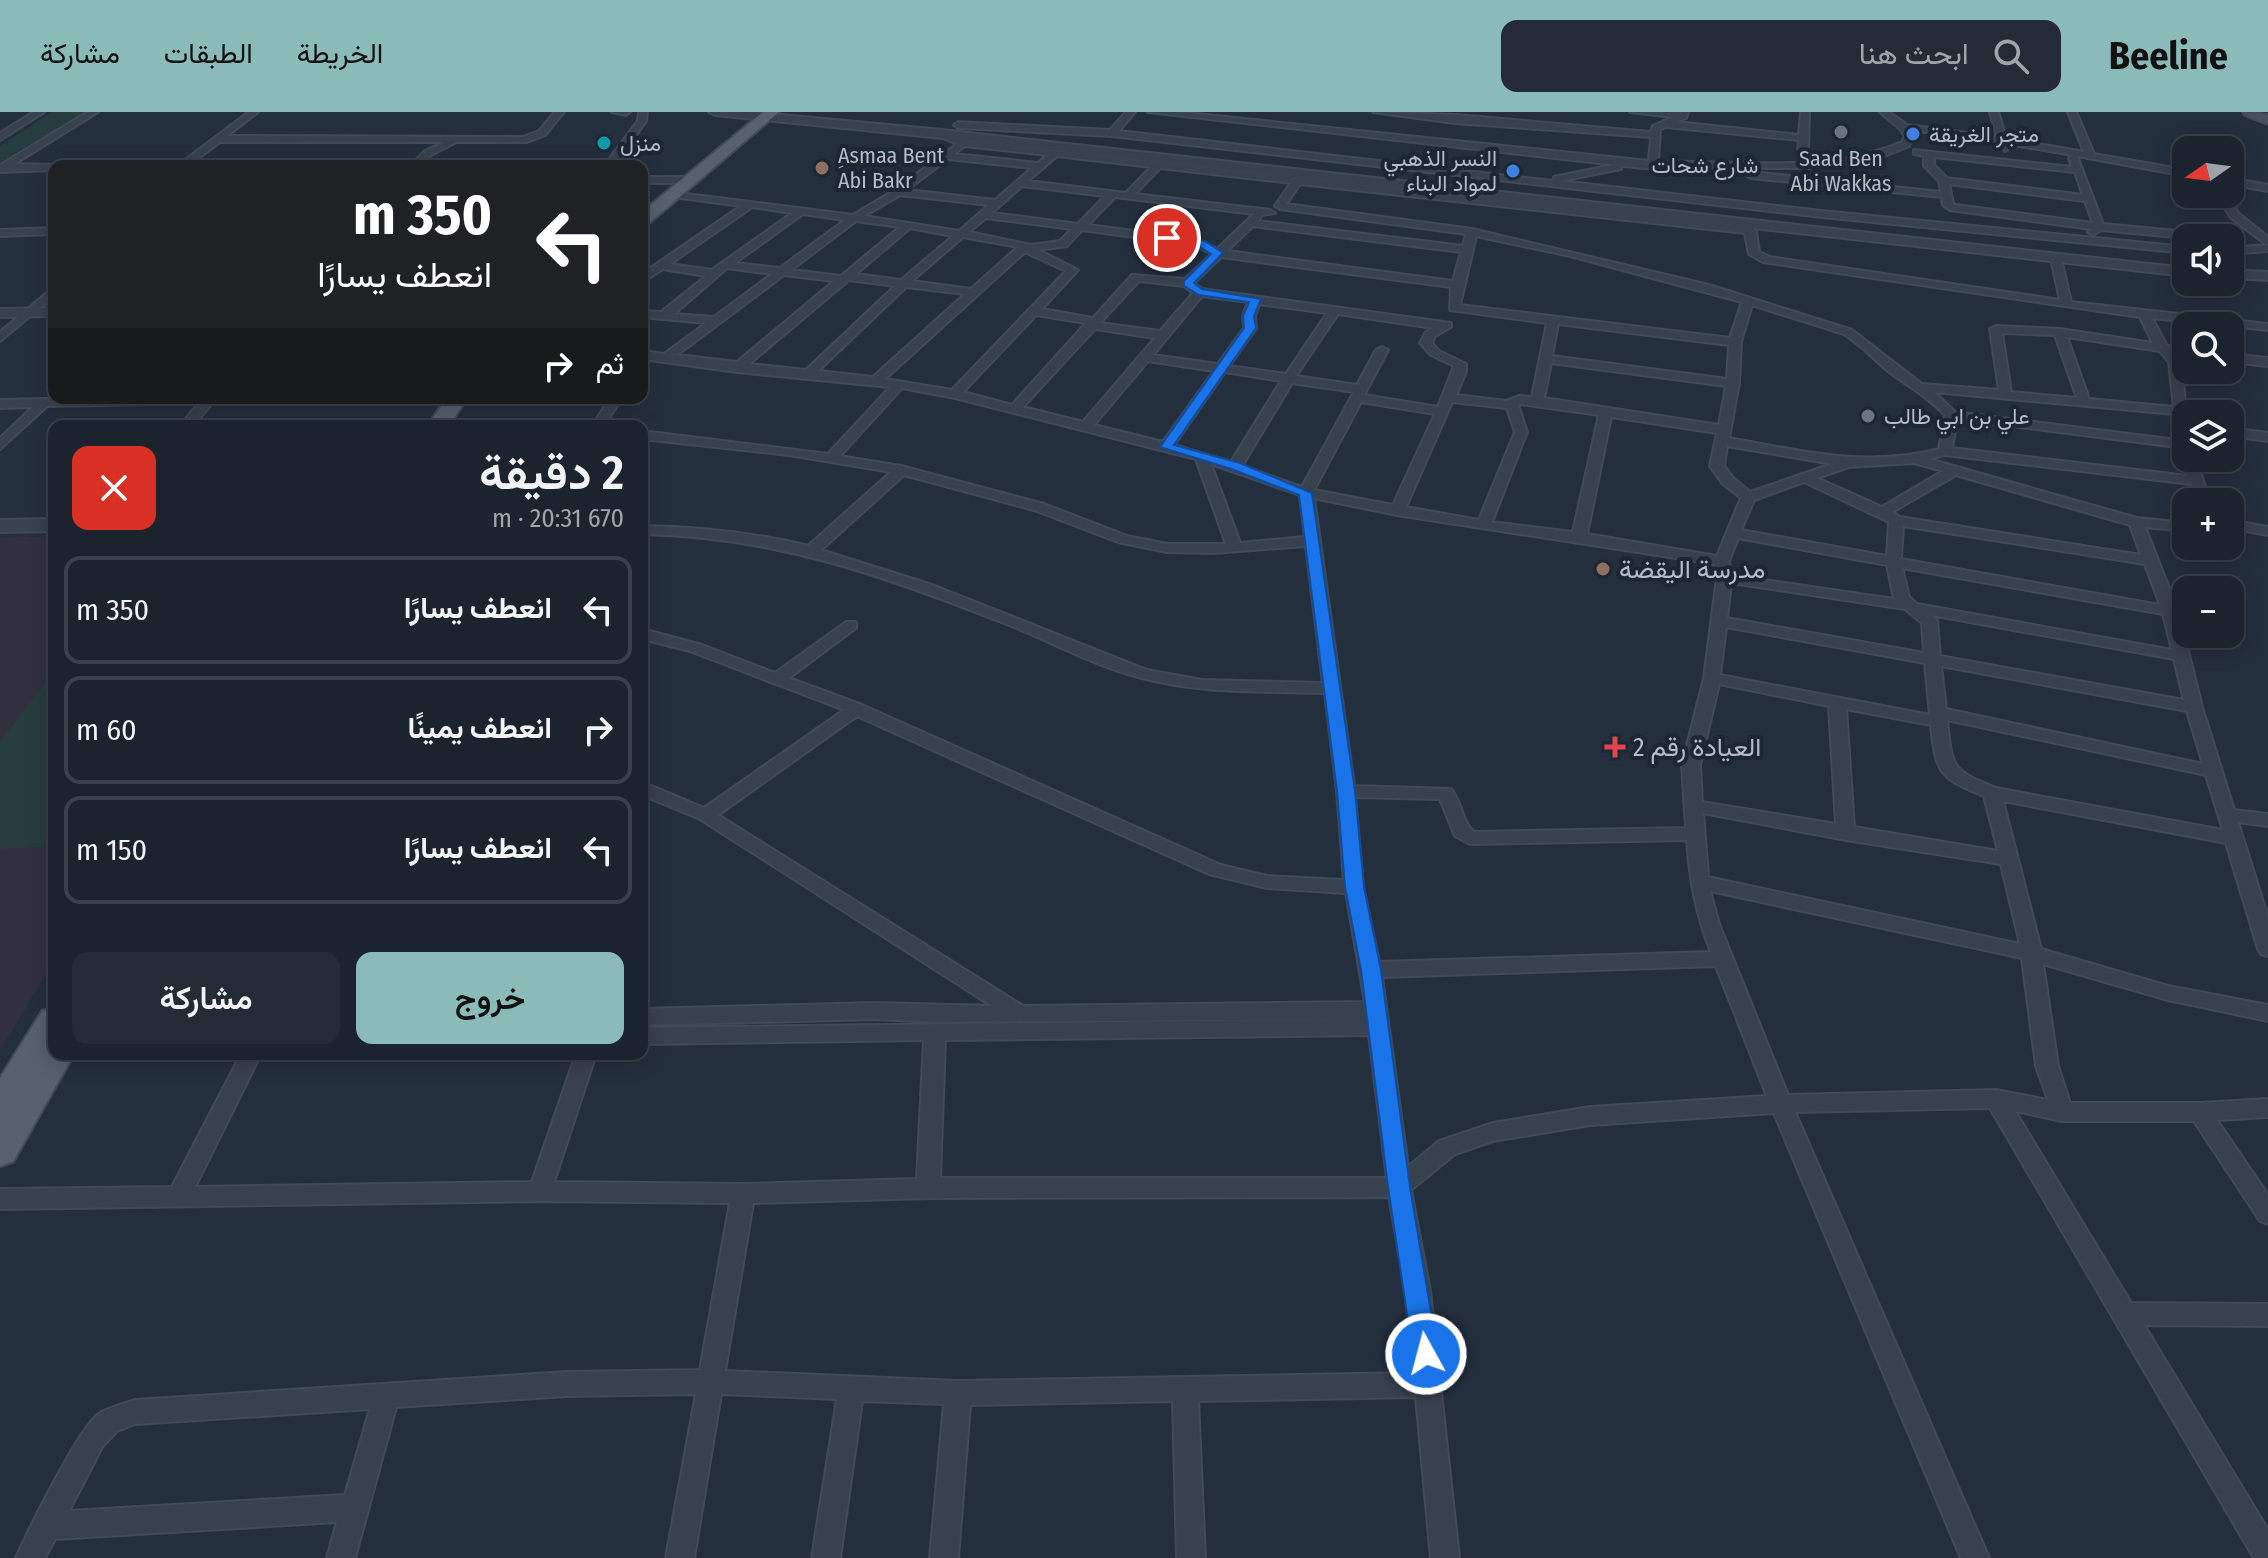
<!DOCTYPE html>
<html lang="ar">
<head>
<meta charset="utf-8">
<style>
  body { margin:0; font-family:"Fira Sans Condensed",Vazirmatn,sans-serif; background:#242b36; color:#f1f3f6; direction:rtl; height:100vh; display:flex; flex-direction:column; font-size:30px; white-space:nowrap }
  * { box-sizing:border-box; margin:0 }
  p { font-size:26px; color:#a0a4aa }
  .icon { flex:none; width:44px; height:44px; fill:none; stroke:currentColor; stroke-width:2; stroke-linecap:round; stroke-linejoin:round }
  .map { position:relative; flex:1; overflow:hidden; direction:ltr }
  .sheet { position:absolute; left:48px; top:308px; width:600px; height:640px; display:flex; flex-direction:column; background:#1b232e; border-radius:16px; box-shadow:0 4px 20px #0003,0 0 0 2px #39404a; direction:rtl }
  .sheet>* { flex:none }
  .hud { position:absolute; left:48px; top:48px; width:600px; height:244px; border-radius:16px; box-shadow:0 4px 20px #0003,0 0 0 2px #39404a; direction:rtl; background:#202124; color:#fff; overflow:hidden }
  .needle { width:52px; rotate:256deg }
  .tools { position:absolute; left:2172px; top:24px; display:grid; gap:16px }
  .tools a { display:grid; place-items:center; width:72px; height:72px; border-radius:16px; background:#1b232e; box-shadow:0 4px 20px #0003,0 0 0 2px #39404a; font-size:40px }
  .pin { position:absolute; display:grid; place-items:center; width:68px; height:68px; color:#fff; margin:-34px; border:4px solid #fff; border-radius:50%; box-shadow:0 2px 8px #0007 }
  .me { position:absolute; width:88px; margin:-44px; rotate:353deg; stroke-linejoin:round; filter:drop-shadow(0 0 6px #0008) }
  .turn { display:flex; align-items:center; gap:28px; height:168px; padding:0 24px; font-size:36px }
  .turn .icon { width:104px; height:104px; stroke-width:2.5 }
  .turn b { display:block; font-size:56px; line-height:68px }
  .then { display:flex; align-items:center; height:76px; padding:0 24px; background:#0003; gap:16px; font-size:30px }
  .round { display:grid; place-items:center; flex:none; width:84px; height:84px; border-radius:16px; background:#242b36 }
  .summary { display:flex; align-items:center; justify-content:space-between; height:136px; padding:0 24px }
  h1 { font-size:48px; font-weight:600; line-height:60px }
  .primary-button { display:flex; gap:16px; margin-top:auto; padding:16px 24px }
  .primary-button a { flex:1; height:92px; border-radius:16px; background:#8bbbb9; color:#111; font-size:32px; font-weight:600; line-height:92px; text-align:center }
  .primary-button a+a { background:#242b36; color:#f1f3f6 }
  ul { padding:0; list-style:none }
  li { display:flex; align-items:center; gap:24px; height:108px; margin:0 16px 12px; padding:0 8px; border:4px solid #39404a; border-radius:16px }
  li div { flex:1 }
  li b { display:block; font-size:30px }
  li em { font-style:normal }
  header { display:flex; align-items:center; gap:48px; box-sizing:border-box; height:112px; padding:0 40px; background:#8bbbb9; color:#111 }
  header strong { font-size:38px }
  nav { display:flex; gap:44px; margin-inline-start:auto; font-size:28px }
  .search { width:560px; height:72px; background:#242b36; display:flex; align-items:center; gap:20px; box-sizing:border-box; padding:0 28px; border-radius:16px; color:#a0a4aa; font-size:30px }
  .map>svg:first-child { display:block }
  .medical { fill:#32303f }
  .green { fill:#263c3f }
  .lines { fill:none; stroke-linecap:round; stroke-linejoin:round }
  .minor-casing { stroke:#414a57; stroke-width:4 }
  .tertiary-casing { stroke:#414a57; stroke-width:4 }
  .secondary-casing { stroke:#414a57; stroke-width:4 }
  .primary-casing { stroke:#414a57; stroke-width:4 }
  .minor { fill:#38414e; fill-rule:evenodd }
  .tertiary { fill:#38414e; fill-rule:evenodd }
  .secondary { fill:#465061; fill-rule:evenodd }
  .primary { fill:#56606e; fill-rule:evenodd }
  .route { fill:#1a73e8; stroke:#114b97; stroke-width:2 }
  .worship-dot { fill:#6b7280; stroke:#1d2633; stroke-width:3 }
  .shop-dot { fill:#3f7fe0; stroke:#1d2633; stroke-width:3 }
  .culture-dot { fill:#0f9aa8; stroke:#1d2633; stroke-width:3 }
  .education-dot { fill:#8d6e63; stroke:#1d2633; stroke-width:3 }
  .health-dot { fill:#e0444e; stroke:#1d2633; stroke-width:3 }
  .labels { text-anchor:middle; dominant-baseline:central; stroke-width:8; stroke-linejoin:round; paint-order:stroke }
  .far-poi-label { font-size:22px; fill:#b4bcc9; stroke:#1d2633; text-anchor:start }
  .far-street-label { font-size:22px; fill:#b4bcc9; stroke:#1d2633 }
  .poi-label { font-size:26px; fill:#b4bcc9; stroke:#1d2633; text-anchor:start }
</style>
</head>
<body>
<header>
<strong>Beeline</strong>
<div class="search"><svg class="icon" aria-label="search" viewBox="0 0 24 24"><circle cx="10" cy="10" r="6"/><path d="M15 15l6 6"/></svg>ابحث هنا</div>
<nav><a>الخريطة</a><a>الطبقات</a><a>مشاركة</a></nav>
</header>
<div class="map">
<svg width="2268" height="1446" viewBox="0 0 2268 1446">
  <rect width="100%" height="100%" fill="#242f3e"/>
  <path class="medical" d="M54 424V849L0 938V426Z"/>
  <path class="green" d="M52 0H85L0 50V34Z
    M54 560V719L43 735 0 737V630Z"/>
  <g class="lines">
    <g class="minor-casing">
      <path id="minor" d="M34 0H44L0 28V21Z
        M88 0H98L14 52 57 53 54 58 0 60V53Z
        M249 0H258L227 24 523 25 539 19 555 0H564L545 23 527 30H456L431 43 420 54H410L425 39 444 30H220L188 54H177Z
        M612 0H630L626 3Z
        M639 0H647L646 9 614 54H604L638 9Z
        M1126 0H1135L1119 19 1553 69 1554 65 1618 52 1621 57 1560 69 1822 99 2186 135V141L1822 105 1112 24 958 16 954 13 958 10 1110 18Z
        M1148 0H1177L1649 49 1651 25 1455 11 1373 0 1456 3 1651 20 1653 14 1673 5 1630 0H1688L1686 6 1676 10 1799 23 1801 0H1809L1808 37 1803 40 1798 37 1799 28 1666 15 1660 17 1658 50C1739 48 1825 62 1902 30L1905 24 1900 17 1880 0H1889L1907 13 1997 25 1990 0H1998L2006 26 2084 40 2068 0H2076L2094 42 2186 58V64L2077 44 2103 112 2219 123 2224 126H2186L2101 118 2093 123 2088 120 2091 117 1950 98 1943 93 1942 85 1751 66 1746 63 1751 60 1941 80 1939 69 1924 54V44L1914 42V38L2072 55 2069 46 2073 43 2008 32 2010 36 2005 39 1999 30 1910 18 1913 24 1909 34 1880 46 1815 56H1643ZM1934 45 2075 60 2083 83 1947 66 1934 53ZM1949 72 2085 89 2093 111 1956 93 1953 92Z
        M942 19 965 29 1743 115 1748 110 1756 119 1759 140 1770 145 2060 188 2051 147 2056 144 2061 147 2071 190 2268 212V218L2152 206 2167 234 2186 236V244L2174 242C2187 257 2186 323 2186 346L2181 345 2177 335 1957 307 1952 336 2188 364 2186 359 2193 355 2200 359 2210 390H2196L2191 372 1945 343 1929 347 2137 406 2186 411V419L2145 415 2178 499 2202 595 2234 698 2268 702V714L2238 710 2268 806V844L2261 842 2258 837 2226 731 2003 689 2041 837 2168 874 2268 893V909L2168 888 2043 852 2058 954 2070 991H2200L2268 987V1005L2217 1008 2268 1083V1112L2260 1109 2194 1009H2062L2015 999 2131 1191 2268 1192V1214L2144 1213 2268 1418V1446H2254L1990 996 1795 1000 1989 1446H1961L1774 1001 1590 1013 1493 1029 1455 1042 1411 1078 1430 1179 1459 1446H1431L1416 1285 1198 1289 1205 1446H1177L1173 1289 970 1293 958 1446H930L944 1292 862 1289 840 1446H812L837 1287 721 1282 694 1446H666L696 1282 567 1284 396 1295 355 1446H327L337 1410 55 1427 45 1446H16C27 1421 80 1313 100 1301 110 1295 124 1292 135 1288L567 1260 700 1258 730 1091 540 1089 0 1097V1077L172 1075 241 942H261L195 1075 532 1070 576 942H596L554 1070 743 1072 917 1067 924 928 642 932V916L1367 907 936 910 874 907 642 913V897L874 891 992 894 700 707 642 683V670L704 696 844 598 690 539 642 527V517L702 533 775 561 846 510H856V516L789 566 862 593 1221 753 1267 764 1344 768 1337 679 1325 581C1262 579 1199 582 1138 565 1093 553 1052 530 1009 513 885 464 777 425 642 422V414C698 415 753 420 808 434L891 360 789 343 642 327V319L828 342 890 275 737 260 642 247V239L664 242 706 211 642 205V199L661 200 706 164 663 157 642 170V162L741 94 674 85 669 82 671 80 853 103 895 78 957 32 939 24ZM965 34 1047 43 1038 51 954 42ZM1057 44 1151 55 1126 81 1028 69ZM948 47 1032 56 995 88 907 78ZM1160 56 1291 71 1275 94 1280 97 1466 122 1463 134 1258 109 1262 103 1275 101 1270 98 1135 82ZM1300 72 1745 121 1749 142 1763 150 2140 205 2153 231 2060 217 1996 214 1990 217 1999 278 1922 272 1852 218 1709 173 1472 117 1286 92ZM1022 74 1105 84 1078 112 992 101ZM900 83 989 93 959 119 864 104ZM1115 85 1254 102 1217 137 1195 127 1088 113ZM752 95 792 101 712 158 670 152ZM803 102 845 108 780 156 735 151ZM986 106 1072 117 1060 129 1031 133 969 120ZM856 109 900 115 841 164 791 158ZM1253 114 1461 140 1453 169 1227 139ZM910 116 953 124 901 168 856 162ZM1082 118 1193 133 1212 142 1185 167 1132 163 1093 206 1042 197 1078 158 1038 138 1067 134ZM1476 124 1570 144 1742 190 1730 226 1460 193ZM963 125 1018 135 971 177 912 169ZM1025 140 1066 159 952 278 885 267ZM1221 145 1451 175 1450 198 1547 211 1532 285 1519 284 1506 289 1456 283 1466 260V252L1439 239 1432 231 1435 224 1451 215V211L1202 177 1194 171ZM727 156 772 162 714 205 674 202ZM784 163 834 169 737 250 677 243ZM849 168 895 174 806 258 749 252ZM1139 169 1184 174 1193 181 1160 219 1100 211ZM906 175 965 182 873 265 818 259ZM1202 184 1248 190 1243 204 1244 216 1218 252 1153 243ZM1259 192 1327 201 1286 262 1229 254 1256 216 1255 204ZM1752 193 1844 222C1861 233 1874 247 1889 260 1908 274 1928 285 1945 303L1939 337C1867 356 1800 339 1729 326L1739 271 1741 230ZM1338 202 1433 216 1426 220 1420 231 1431 243 1454 254 1438 295 1364 283 1388 238 1382 235 1376 238 1357 273 1296 264ZM1036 203 1086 211 1012 293 963 280ZM1558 212 1729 233 1727 267 1552 244ZM1095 217 1155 226 1083 310 1023 295ZM2002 221 2055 223 2077 286 2011 280ZM2067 225 2160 239 2169 250 2174 295 2089 287ZM1148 249 1214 259 1163 330 1094 313ZM1551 251 1726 274 1719 313 1544 286ZM1225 260 1281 269 1231 350 1174 333ZM1292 271 1354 280 1302 375 1242 354ZM902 276 955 286 1196 347 1226 432H1167L1127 424 1044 392 901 354 840 344ZM1934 280 2175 302 2177 328 1955 300ZM1361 290 1435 302 1393 393 1314 378ZM1452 290 1507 296 1515 320 1479 408 1406 395ZM1520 292 1599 303 1573 420 1492 410 1527 320 1518 293ZM1611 305 1717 321 1710 354 1723 372 1741 386 1717 444 1587 422ZM1727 334 1832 352 1750 380 1733 366 1724 354ZM1914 351 1943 359 1882 395 1817 366 1849 355ZM1211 352 1300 383 1305 425 1240 431ZM904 363 1034 398 1118 430 1167 440 1213 441 1306 434 1323 571 1202 568 1147 558 932 473 821 438ZM1956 363 2130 413 2141 443 1900 405 1892 400ZM1804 370 1889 410 1887 444 1741 418 1754 388ZM1314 386 1397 403 1715 452 1717 466 1704 566 1682 653 1686 716 1474 720C1462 710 1462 690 1451 677L1354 674ZM1903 414 2145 452 2160 493 1901 447ZM1738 426 1887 453 1894 487 1731 463 1729 449ZM1902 456 2163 502 2172 538 1917 492 1909 485ZM1731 471 1905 497 1922 511 1924 541 1727 506ZM1931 503 2174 547 2184 588 1940 544 1937 509ZM1726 515 1925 551 1930 603 1720 563ZM1941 554 2187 599 2203 652 1946 597ZM1719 572 1829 594 1836 712 1702 690 1700 653ZM1846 597 1931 613C1936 661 1939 666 1984 684L1998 739 1854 715ZM857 604 1209 762 1267 776 1346 781 1365 890 1023 894 718 703ZM1947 608 2206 663 2223 718 1996 676C1950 658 1952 654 1947 608ZM1355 685 1440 687 1455 724 1470 732 1687 728C1690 768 1696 803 1711 840L1379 850 1363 775ZM1703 701 1846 728 2001 752 2020 832 1708 765ZM1710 779 2022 846 2036 954 2048 988 1996 978 1788 983 1719 812ZM1716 854 1767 984 1590 995 1493 1011 1439 1029 1408 1055 1382 865ZM1369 923 1387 1066H940L945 928ZM1389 1085 1406 1179 1414 1261 958 1269 725 1259 753 1091 928 1086ZM370 1297 345 1383 69 1399 102 1335 117 1319 135 1312Z
        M642 65H690L695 68 690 71H642Z
        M2230 66 2268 73V79L2230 72Z
        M2217 82H2227L2238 101 2268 125V139L2230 142V136L2267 133 2231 106Z
        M54 116V122L0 124V118Z
        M54 175V184L0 229V220Z
        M2230 242 2268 246V254L2230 250Z
        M89 286H239L233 290H213L193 314H180L199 291 47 294 0 337V326L33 295 0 296V288Z
        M610 286H622L604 314H592Z
        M2230 316 2268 321V329L2230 324Z
        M2230 408 2268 415V423L2230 416Z"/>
    </g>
    <g class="tertiary-casing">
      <path id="tertiary" d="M709 0H750L942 18 2186 156V164L942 26 715 3Z
        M2230 158 2268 160V168L2230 166Z
        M54 196V204L0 205V197Z
        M54 407V419L0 420V408Z"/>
    </g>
    <g class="secondary-casing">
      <path id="secondary" d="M2243 0 2268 3V12L2245 3Z"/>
    </g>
    <g class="primary-casing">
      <path id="primary" d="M763 0H779L648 112 642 113V100Z
        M447 286H467L449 314H427Z
        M54 895V942H74L13 1050 0 1054V966L42 899Z"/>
    </g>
    <use href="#minor" class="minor"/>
    <use href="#tertiary" class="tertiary"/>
    <use href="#secondary" class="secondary"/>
    <use href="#primary" class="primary"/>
  </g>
  <path class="route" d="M1167 123 1205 129 1223 141 1194 171 1202 177 1261 187 1254 204 1256 216 1174 333 1240 351 1312 381 1355 679 1364 775 1381 858 1410 1075 1438 1242 1434 1250 1426 1254 1417 1250 1413 1242 1388 1075 1361 858 1345 775 1337 679 1299 383 1231 357 1160 335 1244 216 1243 204 1249 190 1199 183 1184 174V169L1211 142 1198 134 1163 128V124Z"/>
  <g class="worship-dot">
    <circle cx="1841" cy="20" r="8"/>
    <circle cx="1868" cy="304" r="8"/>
  </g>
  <g class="shop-dot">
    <circle cx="1913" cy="22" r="8"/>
    <circle cx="1513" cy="59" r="8"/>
  </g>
  <circle class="culture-dot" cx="604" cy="31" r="8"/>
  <g class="education-dot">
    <circle cx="822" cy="56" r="8"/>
    <circle cx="1603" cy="457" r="8"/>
  </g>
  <path class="health-dot" d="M1611 623h8v8h8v8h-8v8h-8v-8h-8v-8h8z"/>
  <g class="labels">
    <g class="far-poi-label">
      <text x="1929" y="22">متجر الغريقة</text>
      <text x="620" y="31">منزل</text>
      <text x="838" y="43">ِAsmaa Bent<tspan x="838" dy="25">Abi Bakr</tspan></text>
      <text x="1497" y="46" text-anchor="end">النسر الذهبي<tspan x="1497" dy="25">لمواد البناء</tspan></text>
      <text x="1841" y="46" text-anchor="middle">Saad Ben<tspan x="1841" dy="25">Abi Wakkas</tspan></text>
      <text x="1884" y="304">علي بن ابي طالب</text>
    </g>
    <g class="far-street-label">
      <text x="1705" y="53">شارع شحات</text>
    </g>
    <g class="poi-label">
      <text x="1619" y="457">مدرسة اليقضة</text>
      <text x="1633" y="635">العيادة رقم 2</text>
    </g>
  </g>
</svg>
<div class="tools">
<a><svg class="needle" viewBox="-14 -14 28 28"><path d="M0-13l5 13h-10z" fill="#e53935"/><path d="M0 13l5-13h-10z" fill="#a0a4aa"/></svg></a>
<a><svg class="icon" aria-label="sound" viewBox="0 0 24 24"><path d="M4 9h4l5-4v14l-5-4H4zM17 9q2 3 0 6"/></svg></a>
<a><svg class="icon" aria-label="search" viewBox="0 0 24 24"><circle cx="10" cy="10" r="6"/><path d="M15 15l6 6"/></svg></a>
<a><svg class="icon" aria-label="layers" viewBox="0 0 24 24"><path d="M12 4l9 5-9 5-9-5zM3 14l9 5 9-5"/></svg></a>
<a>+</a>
<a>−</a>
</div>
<div class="pin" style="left:1167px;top:126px;background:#d93025"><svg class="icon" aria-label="arrive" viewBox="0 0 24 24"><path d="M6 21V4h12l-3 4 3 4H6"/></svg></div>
<svg class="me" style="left:1426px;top:1242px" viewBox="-20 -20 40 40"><circle r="17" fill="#1a73e8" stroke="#fff" stroke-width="3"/><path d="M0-11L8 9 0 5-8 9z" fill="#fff"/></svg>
<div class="hud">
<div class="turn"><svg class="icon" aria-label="left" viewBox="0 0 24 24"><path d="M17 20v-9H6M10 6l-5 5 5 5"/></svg><div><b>350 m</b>انعطف يسارًا</div></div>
<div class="then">ثم<svg class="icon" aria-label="right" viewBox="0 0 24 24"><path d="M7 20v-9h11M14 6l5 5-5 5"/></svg></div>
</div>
<section class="sheet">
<div class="summary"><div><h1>2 دقيقة</h1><p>670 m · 20:31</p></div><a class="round" style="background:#d93025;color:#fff"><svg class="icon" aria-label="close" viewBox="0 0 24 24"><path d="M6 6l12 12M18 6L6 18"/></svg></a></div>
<ul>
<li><svg class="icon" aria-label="left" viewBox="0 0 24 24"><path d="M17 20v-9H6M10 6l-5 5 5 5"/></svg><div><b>انعطف يسارًا</b></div><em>350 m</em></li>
<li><svg class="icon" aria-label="right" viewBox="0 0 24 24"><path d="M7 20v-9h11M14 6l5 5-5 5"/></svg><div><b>انعطف يمينًا</b></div><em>60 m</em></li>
<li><svg class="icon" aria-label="left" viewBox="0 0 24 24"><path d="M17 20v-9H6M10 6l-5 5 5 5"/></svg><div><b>انعطف يسارًا</b></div><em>150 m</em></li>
</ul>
<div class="primary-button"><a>خروج</a><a>مشاركة</a></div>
</section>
</div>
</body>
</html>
